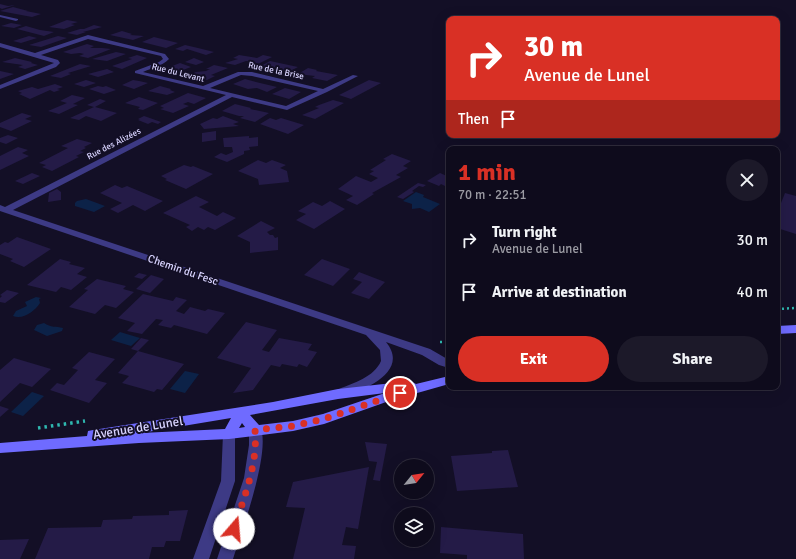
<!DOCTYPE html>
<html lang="en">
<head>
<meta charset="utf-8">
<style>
  body { margin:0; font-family:Signika,sans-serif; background:#1c1929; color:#f1f3f6; height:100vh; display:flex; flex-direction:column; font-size:15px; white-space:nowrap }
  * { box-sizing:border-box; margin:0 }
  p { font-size:13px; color:#9b9ba3 }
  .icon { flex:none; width:22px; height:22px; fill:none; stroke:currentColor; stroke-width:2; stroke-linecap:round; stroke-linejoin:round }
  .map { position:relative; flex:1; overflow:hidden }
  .side { position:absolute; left:446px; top:146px; width:334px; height:244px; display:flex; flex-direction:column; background:#0e0b1c; border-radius:8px; box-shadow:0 4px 16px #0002,0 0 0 1px #2e2b3b }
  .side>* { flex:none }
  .top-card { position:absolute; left:446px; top:16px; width:334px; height:122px; border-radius:8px; box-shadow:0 4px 16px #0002,0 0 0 1px #2e2b3b; background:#d93025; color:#fff; overflow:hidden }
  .needle { width:26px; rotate:60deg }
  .tools { position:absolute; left:394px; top:459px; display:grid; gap:8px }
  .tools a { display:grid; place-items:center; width:40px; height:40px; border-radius:50%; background:#0e0b1c; box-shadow:0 4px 16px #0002,0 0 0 1px #2e2b3b; font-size:20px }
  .pin { position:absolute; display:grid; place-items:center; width:34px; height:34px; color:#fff; margin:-17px; border:2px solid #fff; border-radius:50%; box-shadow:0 1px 4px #0007 }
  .me { position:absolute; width:44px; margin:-22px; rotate:18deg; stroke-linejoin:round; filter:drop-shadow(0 0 3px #0008) }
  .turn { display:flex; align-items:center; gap:14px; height:84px; padding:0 12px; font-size:18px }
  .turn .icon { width:52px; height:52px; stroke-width:2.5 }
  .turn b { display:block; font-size:28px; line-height:34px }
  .then { display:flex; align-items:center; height:38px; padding:0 12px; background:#0003; gap:8px; font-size:15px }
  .round { display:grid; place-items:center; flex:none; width:42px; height:42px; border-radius:21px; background:#1c1929 }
  .head { display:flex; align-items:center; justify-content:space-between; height:68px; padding:0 12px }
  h1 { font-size:24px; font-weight:700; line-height:30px; color:#d93025 }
  .action { display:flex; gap:8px; margin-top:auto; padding:8px 12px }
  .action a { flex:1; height:46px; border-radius:24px; background:#d93025; color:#fff; font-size:16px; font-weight:700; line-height:46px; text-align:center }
  .action a+a { background:#1c1929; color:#f1f3f6 }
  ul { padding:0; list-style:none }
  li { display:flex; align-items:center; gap:12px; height:52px; padding:0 12px }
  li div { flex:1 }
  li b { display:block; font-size:15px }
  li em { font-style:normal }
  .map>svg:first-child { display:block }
  .water { fill:#0c2248 }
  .building { fill:#241b47 }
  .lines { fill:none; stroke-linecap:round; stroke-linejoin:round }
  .path-far1 { stroke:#2fb8b0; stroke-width:2.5; stroke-dasharray:2 3; stroke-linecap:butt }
  .path { stroke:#2fb8b0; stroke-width:3.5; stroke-dasharray:2.5 4; stroke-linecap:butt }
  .street { fill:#3d3a85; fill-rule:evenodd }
  .secondary { fill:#6f6bff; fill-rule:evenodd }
  .route { stroke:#d93025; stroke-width:7; stroke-dasharray:0 12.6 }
  .labels { text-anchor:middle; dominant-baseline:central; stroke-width:4; stroke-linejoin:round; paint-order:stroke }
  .far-street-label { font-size:9px; fill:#d9d4ff; stroke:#130f26 }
  .street-label { font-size:11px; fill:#d9d4ff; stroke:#130f26 }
  .near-street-label { font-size:13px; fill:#d9d4ff; stroke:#130f26 }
</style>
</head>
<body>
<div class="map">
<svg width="796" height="559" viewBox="0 0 796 559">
  <rect width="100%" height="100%" fill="#130f26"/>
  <path class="water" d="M416 192 424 195 423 197 440 204 429 212 420 208 412 209V204L403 201Z
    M86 199 105 206 94 212 75 206V203L77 201Z
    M36 297 41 298 39 299 40 303C35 311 23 320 13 316L16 311 27 306 25 302Z
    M44 323C51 328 56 326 63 328L62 331 47 336 34 330 37 325Z
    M120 332 140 338 131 346 111 340Z
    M185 371 199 374 185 393 170 389Z
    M32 392 44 396 23 416 11 412Z"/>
  <path class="building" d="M0 4 8 6 15 5 2 9 0 8Z
    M13 7 28 11H26L41 14 32 17 0 11Z
    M67 20 78 22 71 24 75 25 64 29 49 27Z
    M11 23 22 25 14 28 1 26Z
    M94 25 102 27 83 32H86L77 35 67 33 80 29H84Z
    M26 26 40 30 54 32 44 36 17 29Z
    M122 31 132 34 130 35 144 36 133 40 110 35Z
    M29 36 37 38 21 43 13 41Z
    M58 36 67 38 41 47 29 45Z
    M154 37 178 43 166 48 142 42Z
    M87 44 94 46 90 48H102L111 49 88 58 79 56 84 54 80 53 71 54 63 52Z
    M185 45 198 48 214 52 206 55 187 49 183 51 175 49Z
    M116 52 126 54 107 61 92 59Z
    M137 55 147 58 122 69 112 66 132 59 128 58Z
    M239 55 257 58 263 55 272 57 254 66 250 65 254 62 246 61 235 65 225 63 238 59 233 58Z
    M15 58 32 62 31 63 38 65 25 69 18 67 23 65 2 62Z
    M194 58 204 62 196 65 185 62Z
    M270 61 298 67 288 72 278 70 281 69 276 68 273 70 259 67Z
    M180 63 191 67 175 73 167 70V68Z
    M80 64 91 66 68 73 71 74 61 78 50 76Z
    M214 65 228 68 211 75 215 76 207 80 187 76 196 72 206 71 210 69H206Z
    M308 68 317 70 316 71 338 75 327 81 312 78 315 76 298 74Z
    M107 69 114 72 98 77 88 74Z
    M0 71 14 74 0 79Z
    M245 79 260 83 277 87 267 92 257 88 248 89 233 84Z
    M86 80 96 83 84 87 74 84Z
    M133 80 139 81 148 83 134 89 122 85Z
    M369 80 381 83 351 99 339 95Z
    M55 84 63 87 57 89 60 90 54 92 50 90 30 99 19 94 22 93 18 91 32 87 38 89Z
    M98 86 103 87 106 86 116 90 104 94 89 89Z
    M160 86 171 89 170 90 175 92 167 95 148 91Z
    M285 88 301 92 289 99 272 94Z
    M188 93 206 98 194 104 188 102 183 104 189 106 173 113 160 109 164 108 160 106Z
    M72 95 85 98 73 104 78 105 59 114 48 111 67 103 60 101Z
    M139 97 158 103 143 110 138 109 140 107 125 103Z
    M100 99 106 101 95 107 117 113 101 121 86 116 79 120 70 118 94 107 87 105Z
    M333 100 344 103 315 119 302 115 319 108 315 107 319 105Z
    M235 104 251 108 250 109 269 113 255 122 240 118 244 116H239L222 111Z
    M22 113 32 116 25 119 32 121 11 131 0 127V123Z
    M144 116 147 117 161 122 158 124 152 122 148 124 138 120H140L138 119Z
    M223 116 239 122 233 124 239 126 204 129 200 124 213 118 217 119Z
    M270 118 276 120 281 118 304 125 288 134 260 124Z
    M216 131V140L202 142V133Z
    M8 135 18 138 6 144 0 142V138Z
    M249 136V138L258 137V146L249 147 250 150 244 151V154L227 162 214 157 221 153 226 155 233 152 232 147H224L223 138Z
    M77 139 92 143 84 147 86 148 80 151 84 152 76 156 79 157 52 171 42 167 46 165 39 163 68 148 61 146Z
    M18 147 28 150 22 153 29 156 0 170V156Z
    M392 154 411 161 403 166 408 168 396 175 401 177 372 193 374 194 357 205 346 200 353 196 338 189 356 176 371 182 378 178 369 174 374 171 370 170 386 160 383 159Z
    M258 160 266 163 272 160 286 165 280 168 287 171 289 182 259 185 258 179 238 171Z
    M184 165 191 167 193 166 213 174 186 189 165 180 167 179 161 176Z
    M32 173 40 176 23 184 15 181Z
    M440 173 449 177V188L441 184 439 186 427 181Z
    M418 183 426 185 423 187 419 186 412 191 414 192 403 199 397 197Z
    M115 185 122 188 127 186 163 201 145 211 133 205 118 213 110 209 122 203 100 193Z
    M57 189 61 192V200L48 202 49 193Z
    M785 193 796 196V234L777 228V213Z
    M196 196 209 202 199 207 217 216 223 212 236 218 215 230 208 227 204 230 198 227 192 231 186 227 190 225 163 213Z
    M330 201 345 209 314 229 296 220 306 214 298 211 313 202 322 206Z
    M261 221 275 228 267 232 270 235H273L275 238 278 237V250L250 253V242L237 236Z
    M17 237 51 249 24 267 10 261 13 259 0 254V245L5 242 8 243Z
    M60 259 71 262 69 264 85 268 77 274 87 277 71 290 61 287 56 292 27 285Z
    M322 259 350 269 333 286 304 275Z
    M359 272 385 282 369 299 351 293 362 282 353 279Z
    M139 273 147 275 142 279 134 277Z
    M151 275 164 279 150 293 136 289Z
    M97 279 126 286 123 289 134 292 116 308 105 305 95 314 69 307 88 290 84 289Z
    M7 290 19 293 5 303 0 302V298L2 296 0 295Z
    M143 294 173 301 176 297 187 300 176 311 184 314 190 307 205 311 208 309 225 313 207 334 174 325 171 328 158 325 163 320 156 319 142 334 127 331 135 323 118 318Z
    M246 322 277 330 262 350 269 352 279 338 312 344 308 350 317 352 307 367 299 364 297 367 282 364 280 367 271 365 253 390 233 393 251 368 217 358Z
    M141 338 149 340 138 351 131 349Z
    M138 351 184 364 162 390 157 389 154 392 122 383 129 376 118 373Z
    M89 352 115 359 95 380 107 383 89 403 50 390 57 383 64 385 78 370 72 368Z
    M14 358 51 369 32 387 20 383 0 402V370Z
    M0 406 9 409 0 417Z
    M365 442 387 444 380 481 373 480 377 462 369 461Z
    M508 450 518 487 457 491 451 456 492 453V451Z
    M369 467 358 529 346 527 342 545 356 546 354 559H293L305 508 286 507 293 482Z
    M188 510 180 541H166L164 547H152L149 559H35L48 528 101 527 103 520 132 519 133 516 169 515V511Z
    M441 527 523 534 524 559H467V555L440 553Z
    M29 539 20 559H0V540Z"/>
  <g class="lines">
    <path class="path-far1" d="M777 309 796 308
      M440 342H449"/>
    <path class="path" d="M38 428 85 421"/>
    <path class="street" d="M0 15 18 19V20L16 21 0 17Z
      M88 35 165 54 169 59C162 66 152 68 143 72L203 86 238 72H252L323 89 353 75 358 76 327 92 287 110 232 97 13 210 430 349 449 360V368L439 365 422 355 386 342C410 371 365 390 343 397L339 395 337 392 339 389C354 383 374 377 381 361L380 350 366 335 0 211V205L5 207 226 95 135 73V71L159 62 163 59 161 56 88 39 41 55 58 60 60 63 56 67 0 89V85L54 63 0 47V43L35 53ZM241 75 252 76 318 91 286 106 210 88Z
      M255 425 260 426C272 450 241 533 233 559H217L244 478 249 445V430L250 426Z
      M229 429 234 430 235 434V481L209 559H193L221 481 223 434 224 430Z"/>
    <path class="secondary" d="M796 325V333L777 334V326Z
      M449 376V384L389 401 324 424 293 431 229 439 139 443 0 453V443L87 436 88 431 93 430 273 402 338 389 411 381 416 384ZM385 393 323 414 293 421 259 425 250 415 338 399ZM231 418 225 429 141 433ZM242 423 245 427 239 428Z"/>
  </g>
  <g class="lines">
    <path class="route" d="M234 529C244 497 258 464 255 430L293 426 324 419 400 393"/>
  </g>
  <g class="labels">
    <g class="far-street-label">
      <text transform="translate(276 71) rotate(12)">Rue de la Brise</text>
      <text transform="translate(178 73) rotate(14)">Rue du Levant</text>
      <text transform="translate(114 144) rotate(-27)">Rue des Alizées</text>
    </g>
    <g class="street-label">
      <text transform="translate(183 270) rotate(19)">Chemin du Fesc</text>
    </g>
    <g class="near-street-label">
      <text transform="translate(138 428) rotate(-9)">Avenue de Lunel</text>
    </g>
  </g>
</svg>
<div class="tools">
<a><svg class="needle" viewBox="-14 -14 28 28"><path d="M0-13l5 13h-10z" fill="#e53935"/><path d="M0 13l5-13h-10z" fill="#9b9ba3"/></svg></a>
<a><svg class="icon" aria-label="layers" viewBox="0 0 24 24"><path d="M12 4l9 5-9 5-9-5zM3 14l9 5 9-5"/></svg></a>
</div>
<div class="pin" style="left:400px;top:393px;background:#d93025"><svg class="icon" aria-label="arrive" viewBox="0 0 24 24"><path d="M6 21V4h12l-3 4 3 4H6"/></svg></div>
<svg class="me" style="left:234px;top:529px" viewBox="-20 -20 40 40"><circle r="19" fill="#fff"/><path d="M0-13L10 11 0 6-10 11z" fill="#d93025"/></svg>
<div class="top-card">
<div class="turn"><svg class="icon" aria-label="right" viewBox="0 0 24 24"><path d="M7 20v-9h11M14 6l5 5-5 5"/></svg><div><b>30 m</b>Avenue de Lunel</div></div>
<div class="then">Then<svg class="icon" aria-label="arrive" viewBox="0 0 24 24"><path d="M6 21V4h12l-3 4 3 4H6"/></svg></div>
</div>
<section class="side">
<div class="head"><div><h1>1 min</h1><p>70 m · 22:51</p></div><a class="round"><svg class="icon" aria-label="close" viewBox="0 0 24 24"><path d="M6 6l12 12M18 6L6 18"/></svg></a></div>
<ul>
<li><svg class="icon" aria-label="right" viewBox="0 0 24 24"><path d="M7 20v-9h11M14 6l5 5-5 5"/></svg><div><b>Turn right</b><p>Avenue de Lunel</p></div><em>30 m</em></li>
<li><svg class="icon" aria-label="arrive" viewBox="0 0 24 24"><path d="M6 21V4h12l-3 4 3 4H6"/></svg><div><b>Arrive at destination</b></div><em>40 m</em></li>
</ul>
<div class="action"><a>Exit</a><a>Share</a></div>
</section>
</div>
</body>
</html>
